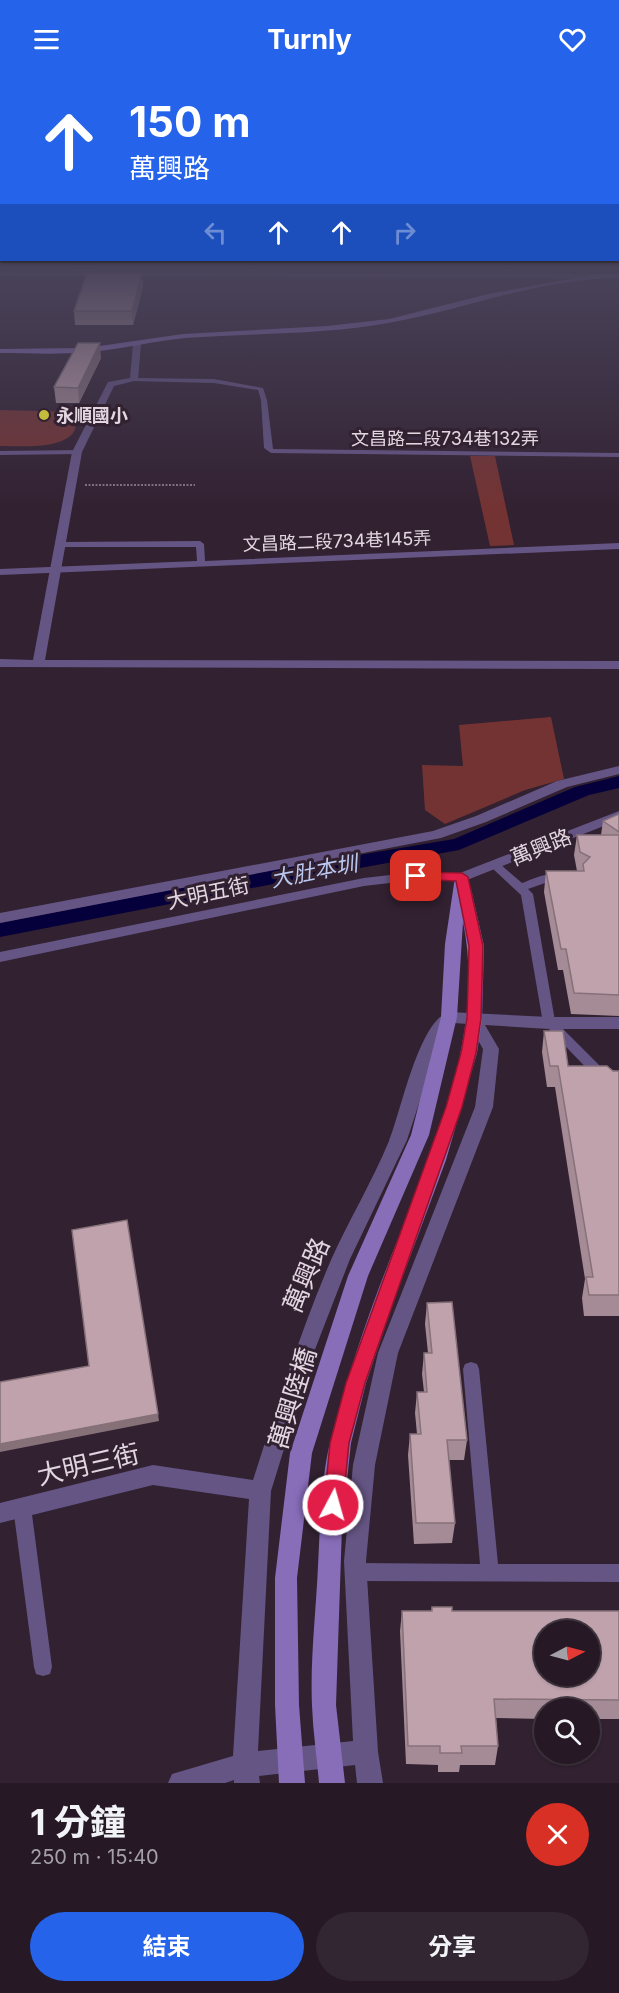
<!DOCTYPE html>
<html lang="zh-TW">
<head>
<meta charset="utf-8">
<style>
  body { margin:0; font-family:Inter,"Noto Sans TC",sans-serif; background:#322632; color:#f1f3f6; height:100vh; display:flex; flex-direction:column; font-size:22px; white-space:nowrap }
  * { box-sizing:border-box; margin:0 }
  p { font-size:20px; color:#a4a0a7 }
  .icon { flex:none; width:33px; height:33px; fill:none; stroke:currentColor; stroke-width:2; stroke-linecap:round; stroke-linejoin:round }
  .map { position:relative; height:1705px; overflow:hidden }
  .details { display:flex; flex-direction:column; background:#261925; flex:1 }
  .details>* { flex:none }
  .hud { position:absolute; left:0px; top:0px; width:620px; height:183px; box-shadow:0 2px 4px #0004,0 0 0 2px #423842; background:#2563eb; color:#fff; overflow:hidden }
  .needle { width:39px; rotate:84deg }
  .fabs { position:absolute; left:534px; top:1542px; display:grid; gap:12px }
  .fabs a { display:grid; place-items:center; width:66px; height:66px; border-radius:50%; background:#261925; box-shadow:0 2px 4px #0004,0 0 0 2px #423842; font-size:30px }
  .pin { position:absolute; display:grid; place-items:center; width:51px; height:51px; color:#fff; margin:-26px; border-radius:12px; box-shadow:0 3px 9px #0006 }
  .me { position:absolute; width:66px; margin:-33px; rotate:6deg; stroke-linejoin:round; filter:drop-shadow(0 0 4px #0008) }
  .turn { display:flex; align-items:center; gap:21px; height:126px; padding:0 30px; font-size:27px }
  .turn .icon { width:78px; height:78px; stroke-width:2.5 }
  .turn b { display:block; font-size:42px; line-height:51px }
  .lanes { display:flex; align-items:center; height:57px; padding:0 30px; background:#0003; justify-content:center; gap:30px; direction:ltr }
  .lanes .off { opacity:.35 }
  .round { display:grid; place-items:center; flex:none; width:63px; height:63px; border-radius:32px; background:#322632 }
  .head { display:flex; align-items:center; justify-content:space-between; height:102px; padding:0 30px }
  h1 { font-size:36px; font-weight:700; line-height:45px }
  .button { display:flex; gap:12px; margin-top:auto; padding:12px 30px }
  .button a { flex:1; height:69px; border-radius:36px; background:#2563eb; color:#fff; font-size:24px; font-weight:700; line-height:69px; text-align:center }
  .button a+a { background:#322632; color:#f1f3f6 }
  header { display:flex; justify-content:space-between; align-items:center; height:78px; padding:0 30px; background:#2563eb; color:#fff; font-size:27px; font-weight:700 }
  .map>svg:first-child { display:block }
  .green { fill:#743333 }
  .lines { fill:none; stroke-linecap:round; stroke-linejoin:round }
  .canal { fill:#05003b; fill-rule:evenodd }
  .path { stroke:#827481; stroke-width:2; stroke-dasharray:2 1.5; stroke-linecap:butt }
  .lane { fill:#655584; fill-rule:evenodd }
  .street { fill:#655584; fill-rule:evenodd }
  .secondary { fill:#886db9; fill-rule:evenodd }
  .wall { fill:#a58b95 }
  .shaded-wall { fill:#867179 }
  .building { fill:#c0a2ad; stroke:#867179; stroke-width:1.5; fill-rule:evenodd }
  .route { fill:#e11d48; stroke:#92132f; stroke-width:1.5 }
  .poi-dot { fill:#c5bc3d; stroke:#322131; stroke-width:2 }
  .labels { text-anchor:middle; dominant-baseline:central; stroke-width:6; stroke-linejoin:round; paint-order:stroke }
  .far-poi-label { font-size:18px; font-weight:bold; fill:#e2d6e1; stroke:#322131; text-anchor:start }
  .far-street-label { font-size:18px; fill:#e2d6e1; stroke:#322131 }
  .street-label { font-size:21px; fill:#e2d6e1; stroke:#322131 }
  .water-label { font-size:22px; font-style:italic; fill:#bbc7ef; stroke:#322131 }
  .near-street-label { font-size:26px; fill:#e2d6e1; stroke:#322131 }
</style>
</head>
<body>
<header><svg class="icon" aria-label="menu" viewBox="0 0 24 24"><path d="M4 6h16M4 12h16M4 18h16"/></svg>Turnly<svg class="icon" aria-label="heart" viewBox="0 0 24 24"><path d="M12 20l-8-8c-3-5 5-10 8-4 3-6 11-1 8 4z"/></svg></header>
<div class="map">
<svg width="619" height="1705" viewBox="0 0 619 1705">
  <rect width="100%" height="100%" fill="#322131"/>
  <path class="green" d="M0 332 85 334 82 340H72L76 343C79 373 19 368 0 368Z
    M470 378H495L514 467 490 468Z
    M551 639 564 701 525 712 445 746 425 732 422 687 463 688 459 647Z"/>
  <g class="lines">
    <path class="canal" d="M619 698V710L589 717 459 772 294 802 0 859V845L294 788 454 761 575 709Z"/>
    <path class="path" d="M85 407H195"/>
    <path class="lane" d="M134 300 214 301 263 310 267 322 273 371 619 375V379L271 375 264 370 261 322 258 312 214 305 132 303 131 302Z
      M80 372 81 374 77 376 0 377V373Z
      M200 463 204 466 205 483 619 465V471L0 497V491L197 483 196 469H58V465L61 464Z
      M496 785 500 786 522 805C536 800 555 790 568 800L566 803 548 804 528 811 533 816 555 943 609 997 611 1000 609 1003H599L543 945 521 817 492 790 490 788 492 786Z
      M471 1284 477 1286 479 1291 498 1486H619V1504L355 1503 349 1500 346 1494 349 1488 355 1485 480 1486 463 1291 465 1286Z
      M22 1421 28 1423 31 1429 52 1589 50 1596 43 1598 36 1596 34 1589 13 1429 16 1423Z"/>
    <path class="street" d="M0 194 597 196 601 198 597 200 0 198Z
      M137 264 141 266 138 302 114 308 82 374 45 582 619 583V591L0 589V581L33 582 72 374 108 304 130 300 133 266Z
      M619 688V696L567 709 486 744 441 760 0 845V835L433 753 476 738 557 703Z
      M619 733V742L467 802H416L364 808 0 884V874L364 800 416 794 460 795Z
      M449 934 549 939H619V951H549L485 947 499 971 493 1029 398 1275 375 1387 366 1483 378 1674 383 1705H357L355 1687 259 1698 260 1705H234V1702L225 1705H168L172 1696 233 1678 249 1421 153 1407 0 1445V1425L153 1387 253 1402C277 1328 300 1254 331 1182 349 1142 372 1104 389 1063 401 1034 419 942 449 934ZM453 945 469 946 483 971 475 1029 378 1275 353 1387 344 1483 353 1663 258 1673 271 1413 314 1274 350 1181 407 1062 440 961Z"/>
    <path class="secondary" d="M597 196H619V200C540 200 465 232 388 245 321 257 252 255 185 260 152 263 119 272 86 274 58 277 28 275 0 275V271L86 270 183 256 327 248 389 241 488 216Z
      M462 795 469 799 468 808 471 811 484 868 482 941 477 975 446 1082 397 1214 366 1305 351 1365 342 1448 336 1627 345 1705H319C317 1680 313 1654 312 1628 310 1582 316 1534 318 1488 320 1450 321 1397 331 1361 346 1303 365 1245 387 1189 428 1083 487 959 463 844L457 939 429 1057 368 1198 312 1375 297 1500 299 1627 305 1705H279L275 1627V1500L290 1375 348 1198 411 1057 441 939 445 866 455 799Z"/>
  </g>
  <path class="wall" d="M72 191H91L90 192H72Z
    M143 209 133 247H75L74 233Z
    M101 280 79 325H56L54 309Z
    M619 736V938L571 936 563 892H558L544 814 546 793H577L574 777 577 757H601L603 743Z
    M544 953 568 988 619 993V1238H584L582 1220 585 1201 555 1009H547L542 974Z
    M427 1225 467 1362 464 1382H449L455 1445 452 1465 414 1466 408 1377 410 1356H417L415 1335 417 1314H424L422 1296 424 1275H428L425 1246Z
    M432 1529 452 1533H619V1641H590V1630H544V1641L496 1640 498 1668 495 1687H460L459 1694H438V1687L406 1686 400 1553 402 1533H431Z"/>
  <path class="shaded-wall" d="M142 195 143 209 133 247 132 233Z
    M100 265 101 280 79 325 78 310Z
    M158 1336 159 1343 0 1374V1366Z"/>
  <path class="building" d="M87 195H142L132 233H74Z
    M78 265H100L78 310 54 309Z
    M619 736V754L603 743Z
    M577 757H619V917L574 915 566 871H561L546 793H584L583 786 590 779 580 774Z
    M544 953H563L568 988H607L613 993H619V1217H589L586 1199H593L558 988H550Z
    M127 1142 158 1336 0 1366V1304L89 1288 72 1152Z
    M452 1224 467 1362H447L455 1445H416L410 1356H421L417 1314H427L424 1275H432L427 1225Z
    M432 1529H452V1533H619V1622L494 1621 498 1668H461L462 1675H440V1668H408L402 1533H432ZM544 1552H590V1598H544Z"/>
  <linearGradient id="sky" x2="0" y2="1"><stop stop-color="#1c121b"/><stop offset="0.44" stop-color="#49435a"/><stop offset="1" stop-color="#49435a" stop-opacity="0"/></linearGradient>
  <rect width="619" height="430" fill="url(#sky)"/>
  <path class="route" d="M416 794 462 795 468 799 483 868 481 940 476 975 462 1029 365 1305 349 1365 343 1427 340 1434 333 1436 326 1434 324 1427 330 1365 346 1305 446 1029 461 975 467 940 469 868 456 803 412 801 410 798 412 796Z"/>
  <circle class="poi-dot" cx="44" cy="337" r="6"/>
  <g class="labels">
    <g class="far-poi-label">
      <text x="56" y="337">永順國小</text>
    </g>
    <g class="far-street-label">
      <text x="445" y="360">文昌路二段734巷132弄</text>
      <text transform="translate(337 463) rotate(-2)">文昌路二段734巷145弄</text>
    </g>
    <g class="street-label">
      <text transform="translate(541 769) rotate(-22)">萬興路</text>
      <text transform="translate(208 815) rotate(-12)">大明五街</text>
    </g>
    <g class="water-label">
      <text transform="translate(314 793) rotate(-11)">大肚本圳</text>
    </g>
    <g class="near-street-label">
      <text transform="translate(306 1197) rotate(-67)">萬興路</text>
      <text transform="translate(292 1320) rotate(-73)">萬興陸橋</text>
      <text transform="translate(88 1386) rotate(-13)">大明三街</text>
    </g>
  </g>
</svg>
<div class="fabs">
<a><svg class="needle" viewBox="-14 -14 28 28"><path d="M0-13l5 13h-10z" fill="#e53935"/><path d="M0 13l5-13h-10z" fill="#a4a0a7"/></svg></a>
<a><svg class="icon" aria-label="search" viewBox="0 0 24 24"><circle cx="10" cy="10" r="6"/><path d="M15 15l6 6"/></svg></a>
</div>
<div class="pin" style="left:416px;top:798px;background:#d93025"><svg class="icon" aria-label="arrive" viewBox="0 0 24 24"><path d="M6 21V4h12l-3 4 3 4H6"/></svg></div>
<svg class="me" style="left:333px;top:1427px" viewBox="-20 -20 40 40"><circle r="17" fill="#e11d48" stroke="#fff" stroke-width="3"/><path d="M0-11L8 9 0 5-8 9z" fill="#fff"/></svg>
<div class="hud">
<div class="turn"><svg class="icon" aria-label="ahead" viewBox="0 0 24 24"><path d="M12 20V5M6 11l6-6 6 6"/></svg><div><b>150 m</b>萬興路</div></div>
<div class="lanes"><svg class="icon off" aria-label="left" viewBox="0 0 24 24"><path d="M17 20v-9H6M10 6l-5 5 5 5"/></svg><svg class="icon" aria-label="ahead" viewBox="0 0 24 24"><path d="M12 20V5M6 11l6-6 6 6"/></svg><svg class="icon" aria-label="ahead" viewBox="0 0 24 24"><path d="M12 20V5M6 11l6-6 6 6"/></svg><svg class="icon off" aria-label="right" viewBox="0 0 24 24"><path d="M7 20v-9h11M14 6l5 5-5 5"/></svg></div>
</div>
</div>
<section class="details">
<div class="head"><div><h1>1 分鐘</h1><p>250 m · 15:40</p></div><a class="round" style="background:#d93025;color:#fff"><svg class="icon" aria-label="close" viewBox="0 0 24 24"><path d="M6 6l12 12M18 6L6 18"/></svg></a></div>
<div class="button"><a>結束</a><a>分享</a></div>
</section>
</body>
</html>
